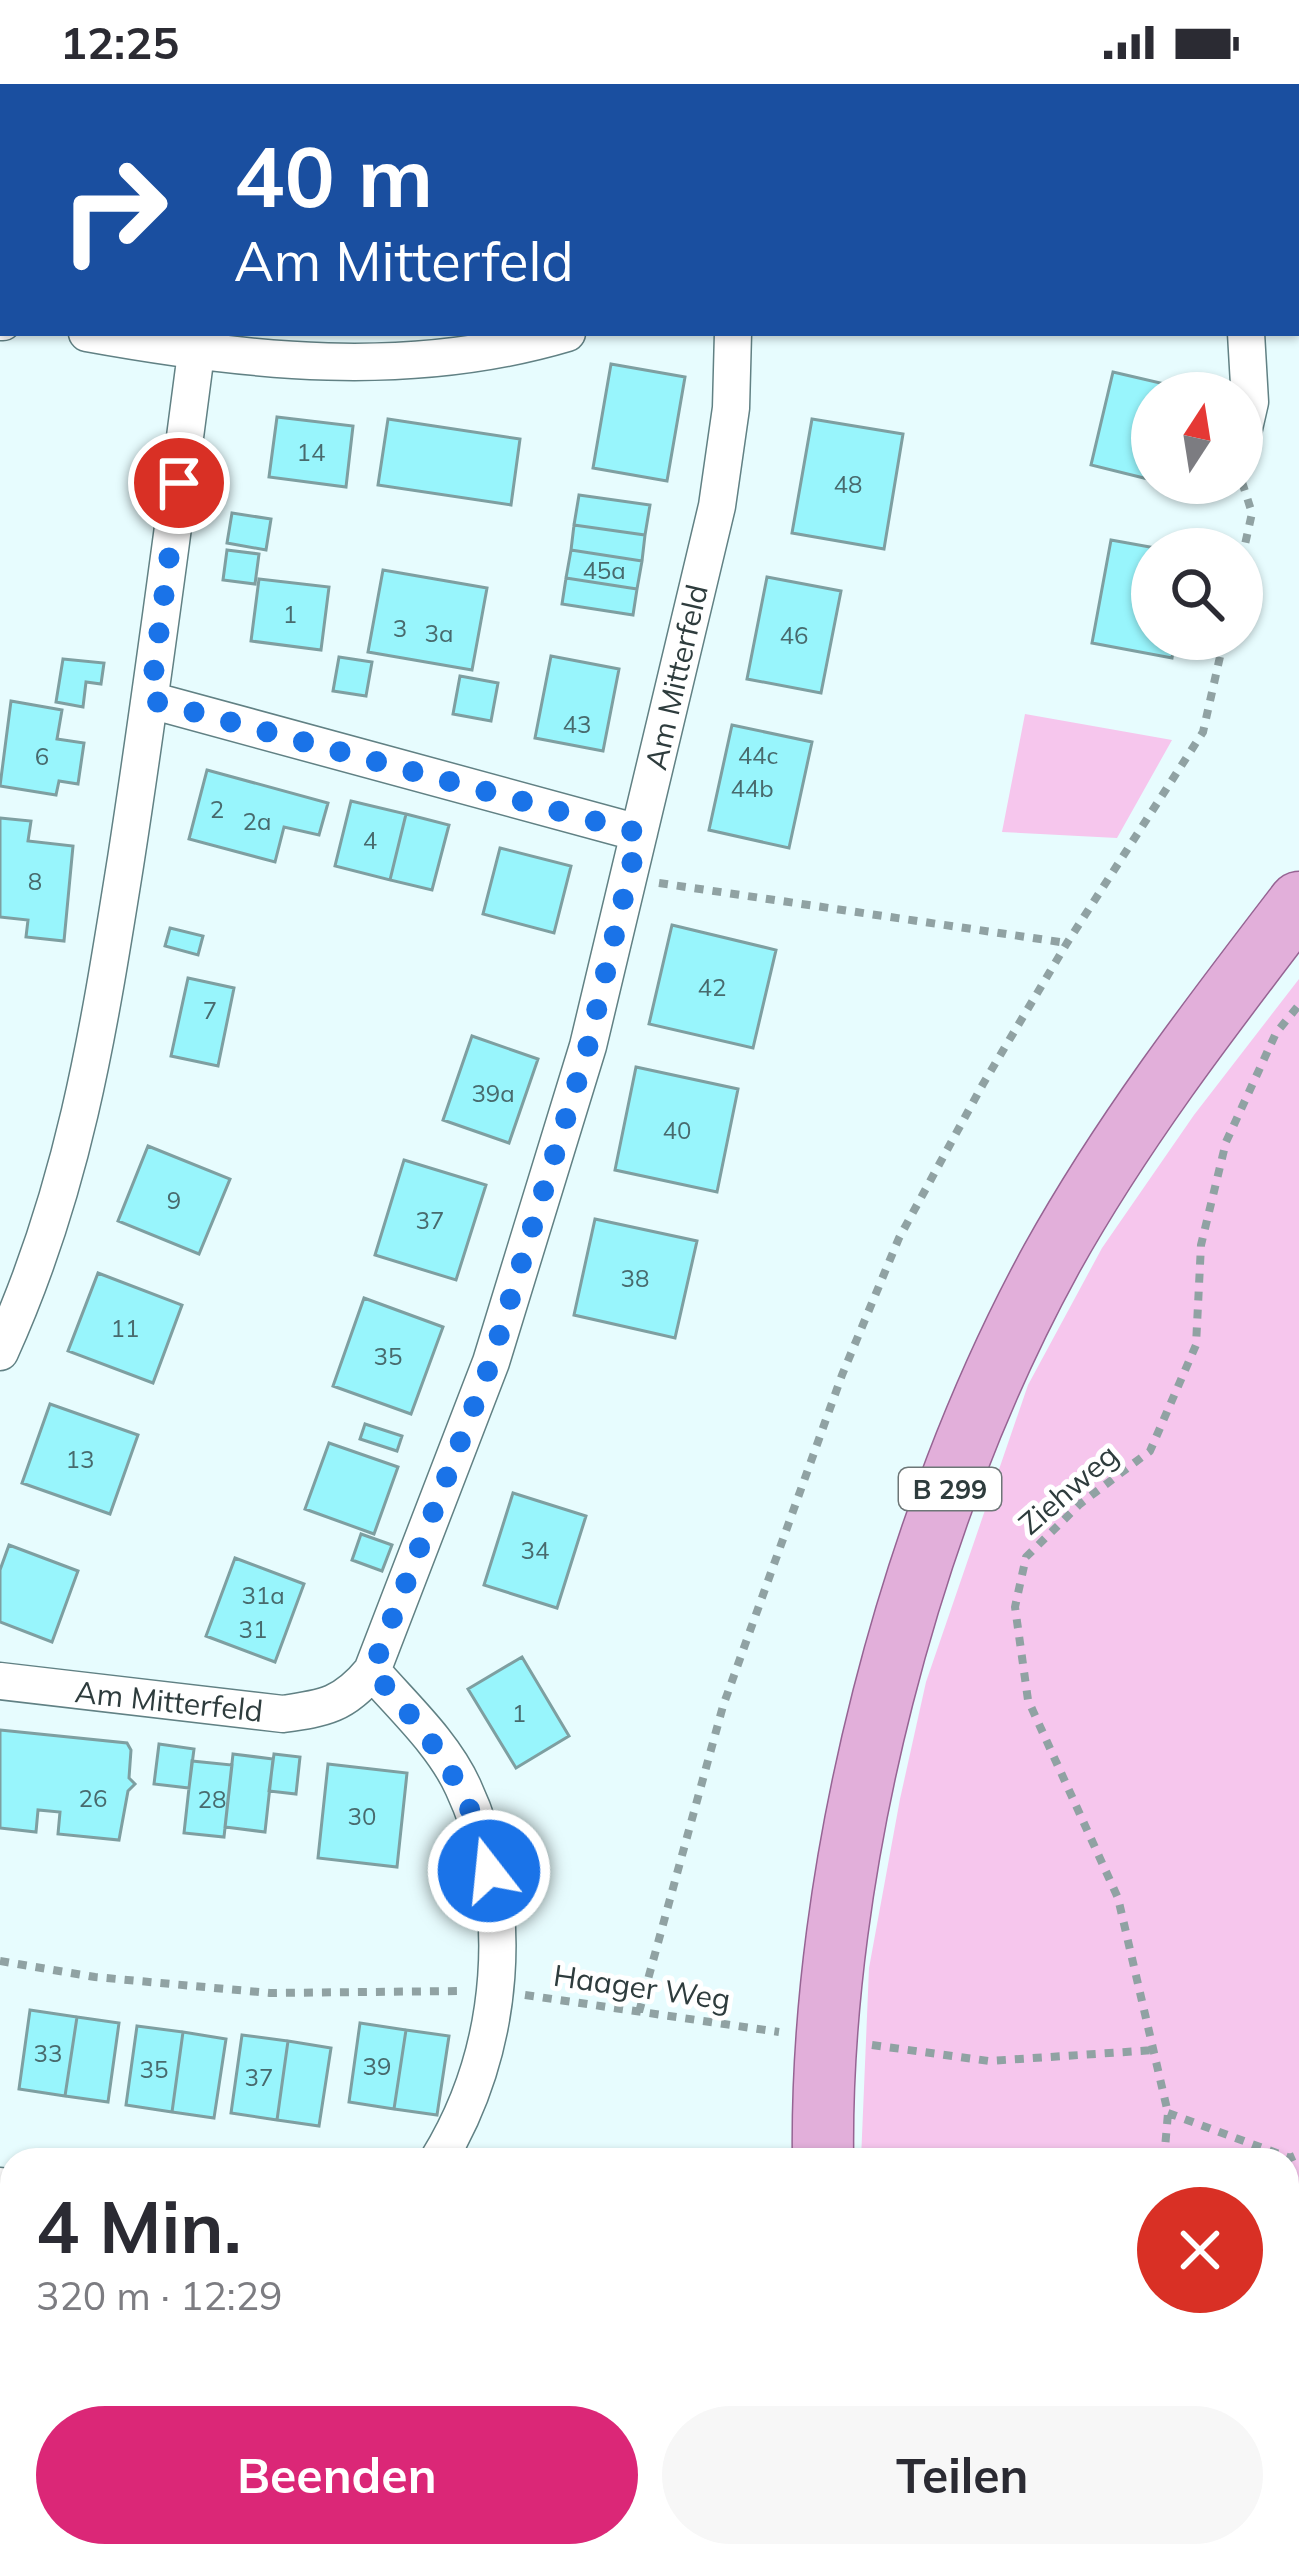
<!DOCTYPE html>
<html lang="de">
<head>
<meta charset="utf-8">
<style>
  body { margin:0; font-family:Mulish,sans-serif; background:#f7f7f7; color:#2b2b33; height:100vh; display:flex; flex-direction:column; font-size:45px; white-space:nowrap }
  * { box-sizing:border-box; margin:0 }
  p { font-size:39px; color:#7c7c81 }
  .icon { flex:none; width:66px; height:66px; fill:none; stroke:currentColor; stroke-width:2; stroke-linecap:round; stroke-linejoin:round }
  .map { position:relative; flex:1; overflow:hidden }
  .side { position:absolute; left:0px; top:2064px; width:1299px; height:420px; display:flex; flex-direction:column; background:#fff; border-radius:36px 36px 0 0; box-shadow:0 3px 9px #0004 }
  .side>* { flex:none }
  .banner { position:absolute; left:0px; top:0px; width:1299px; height:252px; box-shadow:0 3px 9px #0004; background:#1a4fa0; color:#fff; overflow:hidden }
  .needle { width:78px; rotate:12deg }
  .tools { position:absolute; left:1131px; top:288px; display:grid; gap:24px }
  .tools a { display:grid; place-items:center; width:132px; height:132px; border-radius:50%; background:#fff; box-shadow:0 3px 9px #0004; font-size:60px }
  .pin { position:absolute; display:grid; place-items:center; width:102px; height:102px; color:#fff; margin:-51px; border:6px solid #fff; border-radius:50%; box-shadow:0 3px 12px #0007 }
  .me { position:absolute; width:132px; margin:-66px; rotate:344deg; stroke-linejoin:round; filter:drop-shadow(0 0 9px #0008) }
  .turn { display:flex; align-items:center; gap:42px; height:252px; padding:0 36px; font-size:54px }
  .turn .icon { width:156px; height:156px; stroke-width:2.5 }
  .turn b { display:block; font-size:84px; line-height:102px }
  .round { display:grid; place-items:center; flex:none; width:126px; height:126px; border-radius:63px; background:#f7f7f7 }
  .summary { display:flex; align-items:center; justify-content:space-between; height:204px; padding:0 36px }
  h1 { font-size:72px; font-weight:700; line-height:90px }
  .primary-button { display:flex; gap:24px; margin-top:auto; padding:24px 36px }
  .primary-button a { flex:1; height:138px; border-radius:72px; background:#db2777; color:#fff; font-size:48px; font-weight:700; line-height:138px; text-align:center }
  .primary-button a+a { background:#f7f7f7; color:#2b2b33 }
  .status { display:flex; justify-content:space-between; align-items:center; height:84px; padding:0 60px; background:#fff; direction:ltr }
  .status svg { height:33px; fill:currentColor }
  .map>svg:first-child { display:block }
  .green { fill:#f6c6ed }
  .building { fill:#98f5fc; stroke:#7e9fa1; stroke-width:3 }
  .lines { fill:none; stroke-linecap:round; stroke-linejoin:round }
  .service-casing { stroke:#618184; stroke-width:21 }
  .minor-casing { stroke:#618184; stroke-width:39 }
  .primary-casing { stroke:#966493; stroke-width:63 }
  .path { stroke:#90a2a3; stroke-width:8; stroke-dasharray:9 9; stroke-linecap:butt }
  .service { stroke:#fff; stroke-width:18 }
  .minor { stroke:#fff; stroke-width:36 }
  .primary { stroke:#e2afda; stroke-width:60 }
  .route { stroke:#1a73e8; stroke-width:21; stroke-dasharray:0 37.8 }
  .labels { text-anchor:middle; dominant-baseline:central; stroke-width:10; stroke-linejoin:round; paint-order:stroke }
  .number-label { font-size:24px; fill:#486a6d }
  .shield { fill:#fff; stroke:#6d7677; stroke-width:3 }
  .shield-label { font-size:27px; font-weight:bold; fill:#2e3c3d }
  .street-label { font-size:30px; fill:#2e3c3d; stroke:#fff }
</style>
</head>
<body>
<div class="status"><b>12:25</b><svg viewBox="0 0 49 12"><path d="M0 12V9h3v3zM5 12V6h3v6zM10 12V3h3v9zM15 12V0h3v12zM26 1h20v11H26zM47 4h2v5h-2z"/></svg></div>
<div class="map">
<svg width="1299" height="2484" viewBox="0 0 1299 2484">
  <rect width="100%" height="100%" fill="#e7fcfe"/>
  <path class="green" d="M1025 630 1172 656 1117 754 1002 748Z
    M1299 895V2484H895L893 2472H1287V2076H861L869 1884 900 1715 926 1598 1028 1301 1102 1164 1194 1031Z"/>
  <path class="building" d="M611 280 685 293 667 397 593 384Z
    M1113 288 1182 304 1180 309H1152V396L1091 381Z
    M277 333 353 342 346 403 269 393Z
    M388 335 520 355 511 421 378 401Z
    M812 335 903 350 884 465 792 449Z
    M579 411 650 421 645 451 574 441Z
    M232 429 271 435 266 466 227 459Z
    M574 441 645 451 642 477 571 466Z
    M1111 456 1161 465H1152V555H1175L1172 574 1092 559Z
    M227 466 259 470 255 500 223 496Z
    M571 466 642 477 637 505 566 494Z
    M383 486 487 504 472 586 368 568Z
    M767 493 841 507 821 609 747 595Z
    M566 494 637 505 633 531 562 520Z
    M259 495 329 503 321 566 251 557Z
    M551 572 619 585 603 667 535 654Z
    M339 573 372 578 366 612 333 607Z
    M63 575 104 579 101 600 86 598 83 623 56 618Z
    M460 592 498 599 491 637 453 630Z
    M11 617 62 626 57 655 84 659 78 700 59 697 56 711 0 702Z
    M732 641 812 658 789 764 709 746Z
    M207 686 328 719 319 751 284 743 275 778 189 755Z
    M351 717 406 730 390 796 335 782Z
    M406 730 449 741 432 806 390 796Z
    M0 734 31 737 28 757 73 762 64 857 26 853 28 836 0 833Z
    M500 764 571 782 554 849 483 830Z
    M672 841 776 866 753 964 649 940Z
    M170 844 203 852 198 871 165 862Z
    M188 894 234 904 218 982 171 972Z
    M472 952 538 975 509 1059 443 1036Z
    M636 983 738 1005 717 1108 615 1086Z
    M148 1062 230 1095 199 1170 118 1137Z
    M404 1076 486 1101 456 1196 375 1171Z
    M595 1135 697 1157 675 1254 574 1231Z
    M98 1189 182 1221 153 1299 68 1267Z
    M364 1214 443 1243 411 1330 333 1302Z
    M50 1320 138 1351 110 1430 22 1399Z
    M365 1340 402 1352 397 1367 360 1355Z
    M329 1359 398 1383 374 1450 305 1425Z
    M513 1409 586 1432 557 1524 484 1501Z
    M361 1450 392 1461 382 1487 352 1476Z
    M9 1461 78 1487 52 1558 0 1538V1486Z
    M235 1474 304 1500 275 1578 206 1552Z
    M522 1573 569 1652 516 1684 468 1605Z
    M0 1646 127 1659 131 1666 129 1694 135 1700 128 1707 119 1756 58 1750 60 1728 38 1726 36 1748 0 1744Z
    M159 1660 194 1665 189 1704 154 1700Z
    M233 1670 273 1675 265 1748 225 1743Z
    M274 1670 300 1673 296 1710 269 1707Z
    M192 1677 232 1681 224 1753 184 1749Z
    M328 1680 407 1689 397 1783 318 1774Z
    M30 1926 77 1933 65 2012 19 2005Z
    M77 1933 119 1939 108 2018 65 2012Z
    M360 1939 406 1946 394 2025 349 2018Z
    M137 1942 183 1948 172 2028 126 2021Z
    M406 1946 449 1952 437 2031 394 2025Z
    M183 1948 226 1955 214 2034 172 2028Z
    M242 1951 288 1957 277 2036 231 2029Z
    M288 1957 331 1964 319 2042 277 2036Z
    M0 2170 12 2171V2242L0 2241Z
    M291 2472H361L360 2484 290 2476Z"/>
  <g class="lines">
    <g class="service-casing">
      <path id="service" d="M437 2484 438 2472"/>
    </g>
    <g class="minor-casing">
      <path id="minor" d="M379 0 426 3
        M1151 0 1153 3
        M928 3 932 0
        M0 238H3
        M87 249C247 278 409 296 567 249
        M1242 353 1250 318 1246 249
        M150 616 639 749
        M0 1268C74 1105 98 951 126 775 152 607 174 438 196 269
        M372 1587C403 1623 443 1659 463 1703 518 1821 505 1967 438 2076
        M0 1597 283 1630C325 1624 344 1621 372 1587L491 1278 588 962 717 422 731 324 733 249
        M0 2102 12 2104
        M179 2484 180 2472"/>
    </g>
    <g class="primary-casing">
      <path id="primary" d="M823 2076C819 1786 911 1431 1051 1176 1122 1048 1210 934 1299 818
        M859 2472 862 2484"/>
    </g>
    <path class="path" d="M1242 398 1252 429 1242 474
      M659 799 1067 859
      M0 1877 95 1893 270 1909 462 1907
      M525 1911 779 1948
      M639 1928 723 1622 842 1291 899 1154 983 1000 1067 859 1203 648 1224 555
      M872 1961 989 1977 1155 1966
      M1168 2029 1290 2074 1299 2070
      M1164 2076 1168 2029 1118 1814 1028 1616 1015 1523 1026 1473 1080 1420 1150 1367 1196 1261 1201 1161 1226 1058 1276 949 1299 921
      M1287 2253 1299 2271"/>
    <use href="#service" class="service"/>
    <use href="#minor" class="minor"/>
    <use href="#primary" class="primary"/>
  </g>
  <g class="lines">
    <path class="route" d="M179 399 150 616 639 749 588 962 491 1278 372 1587C430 1652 470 1700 489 1787"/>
  </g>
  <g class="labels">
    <g class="number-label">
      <text x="311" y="368">14</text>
      <text x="848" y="400">48</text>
      <text x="604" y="486">45a</text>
      <text x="290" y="530">1</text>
      <text x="400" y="544">3</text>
      <text x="439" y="549">3a</text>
      <text x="794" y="551">46</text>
      <text x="577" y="640">43</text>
      <text x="758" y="671">44c</text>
      <text x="42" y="672">6</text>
      <text x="752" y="704">44b</text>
      <text x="217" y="725">2</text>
      <text x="257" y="737">2a</text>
      <text x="370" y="756">4</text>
      <text x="35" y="797">8</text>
      <text x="712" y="903">42</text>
      <text x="210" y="926">7</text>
      <text x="493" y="1009">39a</text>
      <text x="677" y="1046">40</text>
      <text x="174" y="1116">9</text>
      <text x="430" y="1136">37</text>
      <text x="635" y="1194">38</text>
      <text x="125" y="1244">11</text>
      <text x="388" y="1272">35</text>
      <text x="80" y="1375">13</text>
      <text x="535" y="1466">34</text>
      <text x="263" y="1511">31a</text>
      <text x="253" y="1545">31</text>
      <text x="519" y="1629">1</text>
      <text x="93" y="1714">26</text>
      <text x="212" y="1715">28</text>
      <text x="362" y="1732">30</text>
      <text x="48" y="1969">33</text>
      <text x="377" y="1982">39</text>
      <text x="154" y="1985">35</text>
      <text x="259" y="1993">37</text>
    </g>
    <rect class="shield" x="899" y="1384" width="102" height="42" rx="9"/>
    <g class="shield-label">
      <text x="950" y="1405">B 299</text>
    </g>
    <g class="street-label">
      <text transform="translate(676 593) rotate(-77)">Am Mitterfeld</text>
      <text transform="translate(1068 1405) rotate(-41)">Ziehweg</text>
      <text transform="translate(169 1617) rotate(6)">Am Mitterfeld</text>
      <text transform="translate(642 1903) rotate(8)">Haager Weg</text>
    </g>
  </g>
</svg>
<div class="tools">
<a><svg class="needle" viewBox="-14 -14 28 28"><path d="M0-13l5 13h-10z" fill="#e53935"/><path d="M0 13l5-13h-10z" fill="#7c7c81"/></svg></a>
<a><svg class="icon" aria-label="search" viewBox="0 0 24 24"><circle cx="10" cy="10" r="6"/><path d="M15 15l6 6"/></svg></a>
</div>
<div class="pin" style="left:179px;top:399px;background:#d93025"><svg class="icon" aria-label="arrive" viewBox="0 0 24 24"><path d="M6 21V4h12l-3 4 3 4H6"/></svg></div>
<svg class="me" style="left:489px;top:1787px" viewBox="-20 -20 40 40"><circle r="17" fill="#1a73e8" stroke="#fff" stroke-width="3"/><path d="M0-11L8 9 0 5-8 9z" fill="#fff"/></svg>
<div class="banner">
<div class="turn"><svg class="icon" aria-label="right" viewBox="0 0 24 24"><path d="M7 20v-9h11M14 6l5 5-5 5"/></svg><div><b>40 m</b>Am Mitterfeld</div></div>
</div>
<section class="side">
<div class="summary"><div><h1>4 Min.</h1><p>320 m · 12:29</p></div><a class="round" style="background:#d93025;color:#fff"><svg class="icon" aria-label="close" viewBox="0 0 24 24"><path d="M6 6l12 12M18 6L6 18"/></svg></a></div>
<div class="primary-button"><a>Beenden</a><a>Teilen</a></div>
</section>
</div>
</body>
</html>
